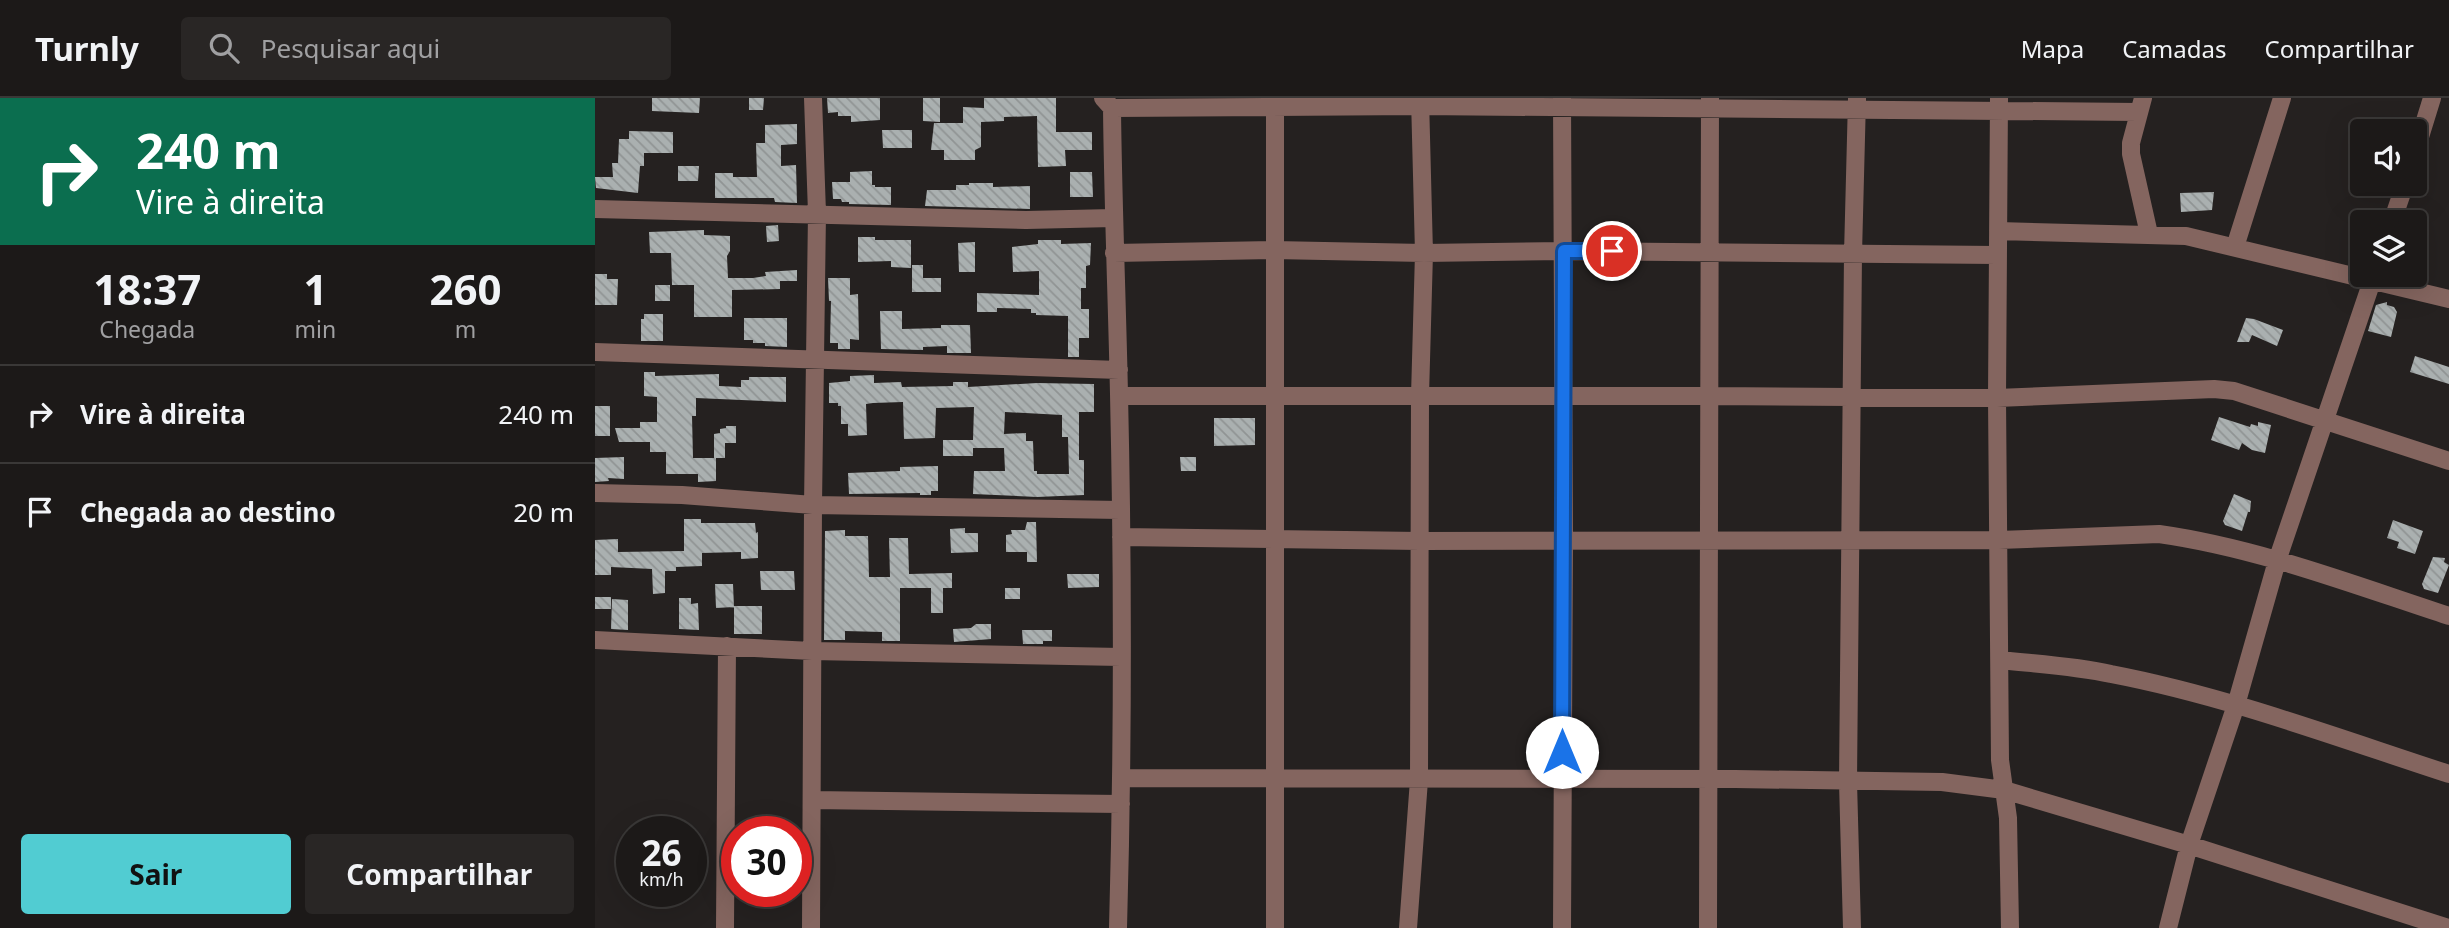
<!DOCTYPE html>
<html lang="pt">
<head>
<meta charset="utf-8">
<style>
  body { margin:0; font-family:"Noto Sans",sans-serif; background:#292625; color:#f1f3f6; height:100vh; display:flex; flex-direction:column; font-size:26px; white-space:nowrap }
  * { box-sizing:border-box; margin:0 }
  p { font-size:23px; color:#a0a0a2 }
  .icon { flex:none; width:38px; height:38px; fill:none; stroke:currentColor; stroke-width:2; stroke-linecap:round; stroke-linejoin:round }
  .map { position:relative; flex:1; overflow:hidden }
  .drawer { display:flex; flex-direction:column; background:#1c1918; width:595px }
  .drawer>* { flex:none }
  .guide { background:#0b6e4f; color:#fff; overflow:hidden }
  .fabs { position:absolute; left:1755px; top:21px; display:grid; gap:14px }
  .fabs a { display:grid; place-items:center; width:77px; height:77px; border-radius:7px; background:#1c1918; box-shadow:0 7px 28px #0002,0 0 0 2px #3a3837; font-size:35px }
  .speed { position:absolute; left:21px; top:718px; display:flex; gap:14px; font-size:35px; font-weight:700; text-align:center }
  .speed>* { display:grid; place-content:center; width:91px; height:91px; border-radius:50%; background:#1c1918; box-shadow:0 7px 28px #0002,0 0 0 2px #3a3837; line-height:1 }
  .speed small { font-size:18px; font-weight:400 }
  .speed .limit { border:10px solid #d22; background:#fff; color:#111 }
  .pin { position:absolute; display:grid; place-items:center; width:60px; height:60px; color:#fff; margin:-30px; border:4px solid #fff; border-radius:50%; box-shadow:0 2px 7px #0007 }
  .me { position:absolute; width:77px; margin:-38px; rotate:0deg; stroke-linejoin:round; filter:drop-shadow(0 0 5px #0008) }
  .turn { display:flex; align-items:center; gap:24px; height:147px; padding:0 21px; font-size:32px }
  .turn .icon { width:91px; height:91px; stroke-width:2.5 }
  .turn b { display:block; font-size:49px; line-height:60px }
  .eta { display:flex; justify-content:space-evenly; align-items:center; height:119px; text-align:center }
  .eta b { font-size:42px; font-weight:700; line-height:49px }
  .primary-button { display:flex; gap:14px; margin-top:auto; padding:14px 21px }
  .primary-button a { flex:1; height:80px; border-radius:7px; background:#51ccd2; color:#111; font-size:28px; font-weight:700; line-height:80px; text-align:center }
  .primary-button a+a { background:#292625; color:#f1f3f6 }
  ul { padding:0; list-style:none }
  li { display:flex; align-items:center; gap:21px; height:98px; padding:0 21px; border-top:2px solid #3a3837 }
  li div { flex:1 }
  li b { display:block; font-size:26px }
  li em { font-style:normal }
  header { display:flex; align-items:center; gap:42px; box-sizing:border-box; height:98px; padding:0 35px; background:#1c1918; border-bottom:2px solid #3a3837 }
  header strong { font-size:33px }
  nav { display:flex; gap:38px; margin-inline-start:auto; font-size:24px }
  .search { width:490px; height:63px; background:#292625; display:flex; align-items:center; gap:18px; box-sizing:border-box; padding:0 24px; border-radius:7px; color:#a0a0a2; font-size:26px }
  main { display:flex; flex:1; min-height:0 }
  .map>svg:first-child { display:block }
  .building { fill:url(#building-back-hatch); fill-rule:evenodd }
  .lines { fill:none; stroke-linecap:round; stroke-linejoin:round }
  .minor { stroke:#84655f; stroke-width:18 }
  .route-casing { stroke:#114b97; stroke-width:18 }
  .route { stroke:#1a73e8; stroke-width:12 }
</style>
</head>
<body>
<header>
<strong>Turnly</strong>
<div class="search"><svg class="icon" aria-label="search" viewBox="0 0 24 24"><circle cx="10" cy="10" r="6"/><path d="M15 15l6 6"/></svg>Pesquisar aqui</div>
<nav><a>Mapa</a><a>Camadas</a><a>Compartilhar</a></nav>
</header>
<main>
<section class="drawer">
<div class="guide">
<div class="turn"><svg class="icon" aria-label="right" viewBox="0 0 24 24"><path d="M7 20v-9h11M14 6l5 5-5 5"/></svg><div><b>240 m</b>Vire à direita</div></div>
</div>
<div class="eta">
<div><b>18:37</b><p>Chegada</p></div>
<div><b>1</b><p>min</p></div>
<div><b>260</b><p>m</p></div>
</div>
<ul>
<li><svg class="icon" aria-label="right" viewBox="0 0 24 24"><path d="M7 20v-9h11M14 6l5 5-5 5"/></svg><div><b>Vire à direita</b></div><em>240 m</em></li>
<li><svg class="icon" aria-label="arrive" viewBox="0 0 24 24"><path d="M6 21V4h12l-3 4 3 4H6"/></svg><div><b>Chegada ao destino</b></div><em>20 m</em></li>
</ul>
<div class="primary-button"><a>Sair</a><a>Compartilhar</a></div>
</section>
<div class="map">
<svg width="1854" height="830" viewBox="0 0 1854 830">
  <defs>
    <pattern id="building-back-hatch" width="6" height="6" patternUnits="userSpaceOnUse" patternTransform="scale(1.75)"><rect width="6" height="6" fill="#aab0b0"/><path d="M-1 5l2 2M0 0l6 6M5-1l2 2" fill="none" stroke="#909494"/></pattern>
  </defs>
  <rect width="100%" height="100%" fill="#252120"/>
  <path class="building" d="M57 0H105L104 15 57 13Z
    M154 0H169L168 12H154Z
    M232 0H285V22L256 24V18H243V14L233 15Z
    M328 0H345V24L328 23Z
    M389 0H461V34H497V52H470L471 68 443 69 442 18 409 19V23L386 24V49L380 52V62H349V52H336L339 25H368V9L389 10Z
    M202 26V46L186 47V68L201 67 202 105 180 104 179 100H120V75H138V79H162L161 45H170V27Z
    M287 32H317V50H288Z
    M34 33 78 34V55H49V68H45L43 95 1 90 0 79H18L17 65H23L24 41H34Z
    M83 68H104L103 83H83Z
    M277 73V87H280V89H296V107L254 106V104H247L246 101H238L237 84H255V74Z
    M475 74H497L498 99H475Z
    M374 85H398V89L435 88V111L330 108 332 92H361V87H374Z
    M1619 94 1617 112 1586 114 1585 95Z
    M183 127 184 143 172 144 171 128Z
    M109 132V137L135 138V153L132 158 133 180H158L171 178 170 174 202 172V183H185V191L137 192V219H99V187H77L76 155H55L54 134Z
    M263 139H280V142H316V170L296 169V163L263 164Z
    M443 142H466V146L496 145 495 167 491 168V190H486V211H494V240H484V259H473V218L441 217V215H436V211L402 210V214H382V195L444 197V173L418 174 417 149 443 146Z
    M380 144V174H364L363 145Z
    M317 167H328V180H346V194H317Z
    M0 176H12V181H23L22 207H0Z
    M233 180H255V197L263 196 264 242 255 241V251H243V245H235L236 203H234Z
    M60 187H75V203H60Z
    M1792 204V207L1799 209 1802 214 1796 239 1773 233 1781 207Z
    M285 213H307V231L346 230V227H375L376 255H352V248L328 249V252L286 251Z
    M49 216H68V243H46V221H49Z
    M149 220H192V249L170 248V245H158V242H149Z
    M1651 220 1659 221 1688 232 1682 248 1657 237 1654 244H1642Z
    M1820 258 1854 269V286L1815 274Z
    M49 274H60V278L124 276V288L146 289V282H154V279H191V304L101 300V318H97L98 360H119V336L125 335V331L131 330V328H141V345H130V360H121V383L103 384V376H71V354H55V344H24L20 330H45V324H62V299L49 298Z
    M279 277V285L306 284 307 289 358 288V284H373V289L442 285 499 286V314H484V362H489V397L442 399 378 396 379 373H410L409 350H378V358H348V342H378L379 309 341 310 340 340 309 341 308 304 278 305 271 306 272 337 253 338V326H246V308H243V305H234V285L255 283V278ZM410 314 467 317V339H473L474 376H442V373H439L438 343H431V335L409 336Z
    M0 308H15V338H0Z
    M1624 319 1655 329 1656 326 1663 328V324L1676 327 1670 355 1657 352 1647 345 1644 352 1616 342Z
    M619 320H660V347L619 348Z
    M29 359V381L13 380 14 383 0 384V360Z
    M585 359H601V373H586Z
    M343 368V393H336V397H325V395L254 396 253 375 305 373V369Z
    M1639 396 1656 403 1655 414H1653L1647 433 1630 427 1628 423Z
    M89 421H106V425H160L161 435 163 434V460L146 461V454L107 455V468L81 469V473H70V495L58 496 57 471 16 469V477H0V442L23 441V454L89 453Z
    M1798 422 1828 433 1820 456 1802 450 1804 444 1792 440Z
    M432 424H441L442 464H432V454H411V437L417 436 416 432H430Z
    M370 430V435H383V454L356 455 355 431Z
    M250 432V438H273L274 479H295L294 440H313L314 476 357 475V490H348V515H336V490H305V543H287V534L250 533V542H229L230 433Z
    M1838 459 1850 460 1849 464 1854 467 1843 495 1829 491 1827 486Z
    M165 473H199L200 492H166Z
    M472 476H504V489L473 490Z
    M120 486H138L139 509 121 510Z
    M410 490H425V501H410Z
    M0 499H16V511H0Z
    M84 500H96V506L103 505 104 532 84 531Z
    M17 501 33 502V532L16 531Z
    M139 508H167V536H139Z
    M381 526H396V541L359 544 358 531 376 530Z
    M427 532H457V543H448V546H428Z"/>
  <g class="lines">
    <path class="minor" d="M508 0 517 10C518 106 522 201 524 296 528 474 528 652 523 830
      M1404 0 1402 300 1405 662 1413 720 1415 830
      M1548 0 1536 45V56L1554 136
      M517 10 825 8 1543 14
      M1820 55 1837 0
      M0 111 431 122 518 120
      M1797 124 1810 86
      M1403 133 1591 138 1854 201
      M1640 149 1687 0
      M519 155 679 152 829 155 969 153 1402 157
      M0 254 524 272
      M524 298H1115L1402 300 1619 291 1639 293 1854 363
      M0 395 87 397 218 407 525 412
      M526 439 825 443 1404 442 1564 436C1663 450 1759 487 1854 518
      M0 542 217 553 526 559
      M1405 562C1442 566 1480 568 1516 576 1631 598 1743 640 1854 676
      M526 680 1140 681 1347 684 1409 692 1594 747 1853 830
      M217 702 526 706
      M130 830 132 548
      M216 830 218 407 222 115 218 0
      M680 830V0
      M813 830 824 682 825 298 829 155 825 0
      M967 830 969 442 967 0
      M1113 830 1115 1
      M1257 830 1253 684 1258 156 1262 1
      M1573 830 1594 747 1641 607 1682 463 1779 177"/>
  </g>
  <g class="lines">
    <g class="route-casing">
      <path id="route" d="M967 654 969 153H1017"/>
    </g>
    <use href="#route" class="route"/>
  </g>
</svg>
<div class="fabs">
<a><svg class="icon" aria-label="sound" viewBox="0 0 24 24"><path d="M4 9h4l5-4v14l-5-4H4zM17 9q2 3 0 6"/></svg></a>
<a><svg class="icon" aria-label="layers" viewBox="0 0 24 24"><path d="M12 4l9 5-9 5-9-5zM3 14l9 5 9-5"/></svg></a>
</div>
<div class="speed"><div>26<small>km/h</small></div><div class="limit">30</div></div>
<div class="pin" style="left:1017px;top:153px;background:#d93025"><svg class="icon" aria-label="arrive" viewBox="0 0 24 24"><path d="M6 21V4h12l-3 4 3 4H6"/></svg></div>
<svg class="me" style="left:967px;top:654px" viewBox="-20 -20 40 40"><circle r="19" fill="#fff"/><path d="M0-13L10 11 0 6-10 11z" fill="#1a73e8"/></svg>
</div>
</main>
</body>
</html>
